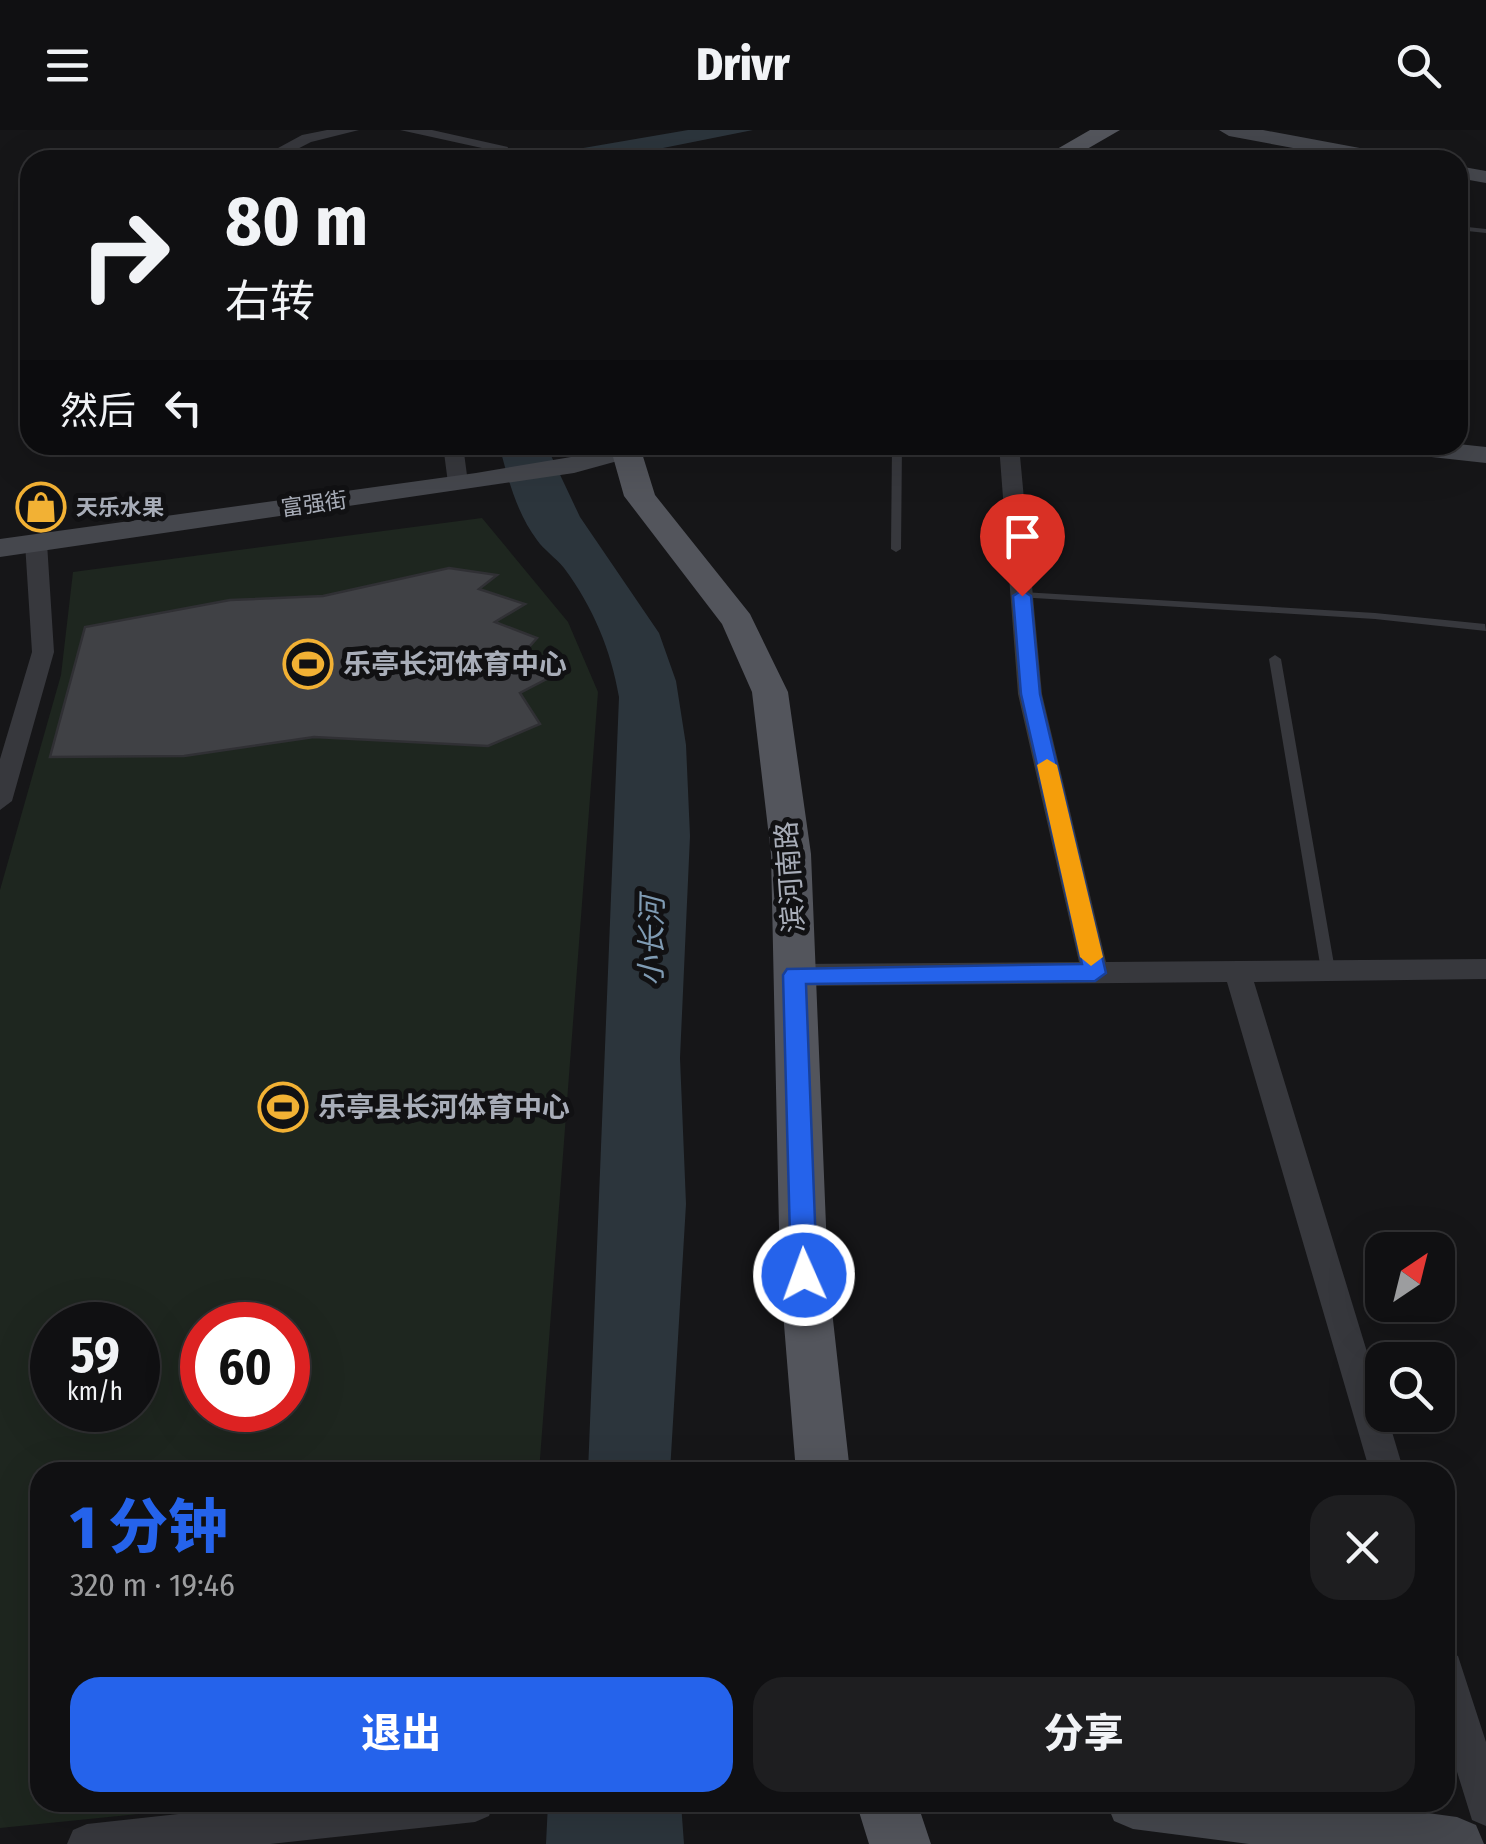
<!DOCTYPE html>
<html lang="zh">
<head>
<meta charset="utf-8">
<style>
  body { margin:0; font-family:"Fira Sans Condensed","Noto Sans SC",sans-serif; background:#1e1e20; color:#f1f3f6; height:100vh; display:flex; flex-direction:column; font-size:38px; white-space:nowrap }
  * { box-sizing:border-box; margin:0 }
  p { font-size:32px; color:#9c9d9f }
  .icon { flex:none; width:55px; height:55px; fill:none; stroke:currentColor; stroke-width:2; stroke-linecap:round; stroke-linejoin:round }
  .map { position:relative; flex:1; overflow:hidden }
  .panel { position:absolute; left:30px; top:1332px; width:1425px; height:350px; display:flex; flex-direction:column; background:#101012; border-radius:30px; box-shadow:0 10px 40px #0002,0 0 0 2px #303032 }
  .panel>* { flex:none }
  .hud { position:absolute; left:20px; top:20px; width:1448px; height:305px; border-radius:30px; box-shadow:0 10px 40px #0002,0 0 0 2px #303032; background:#101012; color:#f1f3f6; overflow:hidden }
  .needle { width:65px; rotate:35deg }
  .buttons { position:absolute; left:1365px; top:1102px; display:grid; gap:20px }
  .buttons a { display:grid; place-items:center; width:90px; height:90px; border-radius:20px; background:#101012; box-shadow:0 10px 40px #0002,0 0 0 2px #303032; font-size:50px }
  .speed { position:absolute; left:30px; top:1172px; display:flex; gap:20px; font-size:50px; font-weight:700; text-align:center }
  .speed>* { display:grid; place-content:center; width:130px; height:130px; border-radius:50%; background:#101012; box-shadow:0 10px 40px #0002,0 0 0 2px #303032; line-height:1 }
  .speed small { font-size:25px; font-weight:400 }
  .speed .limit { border:15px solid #d22; background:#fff; color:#111 }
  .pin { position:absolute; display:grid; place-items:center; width:85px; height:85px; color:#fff; margin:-102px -42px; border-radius:50% 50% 50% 0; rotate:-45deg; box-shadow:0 0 10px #0007 }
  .pin .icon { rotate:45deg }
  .me { position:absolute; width:110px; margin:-55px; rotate:358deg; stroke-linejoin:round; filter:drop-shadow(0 0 8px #0008) }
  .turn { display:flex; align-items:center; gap:35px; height:210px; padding:0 40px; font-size:45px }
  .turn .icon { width:130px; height:130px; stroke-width:2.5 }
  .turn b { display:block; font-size:70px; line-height:85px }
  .then { display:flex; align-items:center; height:95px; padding:0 40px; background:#0003; gap:20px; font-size:38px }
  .round { display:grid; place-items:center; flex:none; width:105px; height:105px; border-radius:30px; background:#1e1e20 }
  .headline { display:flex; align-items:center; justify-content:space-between; height:170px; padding:0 40px }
  h1 { font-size:60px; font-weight:800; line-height:75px; color:#2563eb }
  .cta { display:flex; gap:20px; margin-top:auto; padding:20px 40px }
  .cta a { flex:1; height:115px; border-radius:30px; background:#2563eb; color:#fff; font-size:40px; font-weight:800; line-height:115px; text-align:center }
  .cta a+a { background:#1e1e20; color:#f1f3f6 }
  header { display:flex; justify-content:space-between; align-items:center; height:130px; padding:0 40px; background:#101012; font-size:45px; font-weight:800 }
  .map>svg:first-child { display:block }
  .green { fill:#1e261f; fill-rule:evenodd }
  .water { fill:#2c353c }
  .building { fill:#404145; stroke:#303034; stroke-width:2.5 }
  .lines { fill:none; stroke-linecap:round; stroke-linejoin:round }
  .lane { fill:#37383d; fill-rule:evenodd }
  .street { fill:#37383d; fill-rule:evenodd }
  .secondary { fill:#45474d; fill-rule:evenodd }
  .primary { fill:#53555c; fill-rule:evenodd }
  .route { fill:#2563eb; stroke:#184099; stroke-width:2.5 }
  .slow { fill:#f59e0b }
  .labels { text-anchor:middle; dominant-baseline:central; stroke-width:10; stroke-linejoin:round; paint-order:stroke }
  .far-street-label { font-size:22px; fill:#a8adb8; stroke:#111113 }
  .far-poi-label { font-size:22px; font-weight:bold; fill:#a8adb8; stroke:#111113; text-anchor:start }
  .poi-label { font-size:28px; font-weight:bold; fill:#a8adb8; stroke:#111113; text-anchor:start }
  .street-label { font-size:28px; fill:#a8adb8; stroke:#111113 }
  .water-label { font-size:30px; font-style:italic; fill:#7f9bb3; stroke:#111113 }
</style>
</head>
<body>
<header><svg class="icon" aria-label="menu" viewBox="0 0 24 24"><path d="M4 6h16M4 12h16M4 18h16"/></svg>Drivr<svg class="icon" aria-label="search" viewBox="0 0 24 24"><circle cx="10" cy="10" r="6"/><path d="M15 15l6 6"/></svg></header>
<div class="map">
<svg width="1486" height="1714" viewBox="0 0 1486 1714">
  <rect width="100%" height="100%" fill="#161618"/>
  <path class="green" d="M482 388 568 492 598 562 539 1342H40V1672L247 1673 0 1698V760L61 545 73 442ZM52 1195H138V1280H52ZM202 1195H288V1280H202Z"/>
  <path class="water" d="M688 0H753L603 30H535L560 22Z
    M499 315H546L580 387 659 503 676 551 686 615 690 706 680 928 686 1074 670 1342H588L619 567C611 520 593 477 564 438 556 428 544 420 537 410 516 382 508 348 499 315Z
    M548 1673H681L684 1714H546Z"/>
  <path class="building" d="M449 438 497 445 479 459 525 474 495 492 537 508 522 525 560 542 520 563 540 594 488 616 314 607 184 626 50 627 85 497 230 470 323 466Z"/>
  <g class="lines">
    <path class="lane" d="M1458 96 1486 99V103L1458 100Z
      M892 315H902L901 419 896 422 891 419Z
      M1022 462 1375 483 1485 494 1486 501 1375 489 1018 467V463Z
      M1275 525 1281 529 1335 840 1333 844H1323L1321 840 1269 529Z"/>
    <path class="street" d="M327 0H359L311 12 276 30H256L302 5Z
      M400 0H432L508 17 504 30H488L491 20Z
      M119 18 156 27 159 30 114 26 111 23Z
      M443 315H463L468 353 465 357H451L448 353Z
      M999 315H1019L1042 564 1106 832 1486 829V849L1254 852 1382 1271V1285H1387L1404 1342H1370L1227 852 795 856 785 852 781 845 785 838 795 834 1079 832 1018 564Z
      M36 407 47 413 54 522 12 671 0 680V629L32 522 25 413Z
      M1445 1520 1458 1526 1486 1612V1696L1472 1690 1445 1603Z
      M287 1672H494L489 1686 475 1692 270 1714H67L73 1700 87 1694Z"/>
    <path class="secondary" d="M1219 0H1263L1392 24 1403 30H1358L1229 6Z
      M1458 36 1486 41V53L1458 48Z
      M1458 314 1486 317V333L1395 323 1382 315Z
      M615 315H658L654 321 574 343 0 427V409L476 343 571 327Z
      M1106 1672H1346L1457 1687 1476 1695 1484 1714H1249L1133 1699 1114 1691Z"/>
    <path class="primary" d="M1090 0H1120L1068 30H1038Z
      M613 315H643L641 320 655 365 750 484 788 562 811 724 828 1145 850 1342H796L780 1145 771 724 752 562 722 494 624 366 611 320Z
      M856 1672H917L931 1714H869Z"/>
  </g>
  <path class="route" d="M1022 460 1031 466 1040 564 1106 843 1095 851 806 854 817 1145 813 1153 804 1157 794 1153 791 1145 783 845 787 839 1082 834 1021 564 1013 466Z"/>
  <path class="slow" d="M1047 629 1057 635 1103 827 1091 836 1080 827 1037 635Z"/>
  <defs>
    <g id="shop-ring" transform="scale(2.5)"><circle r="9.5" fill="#111113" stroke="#f2b134" stroke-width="1.5"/><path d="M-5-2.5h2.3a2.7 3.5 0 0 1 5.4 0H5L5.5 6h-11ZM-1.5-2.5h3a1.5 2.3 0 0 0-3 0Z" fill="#f2b134"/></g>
    <g id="stadium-ring" transform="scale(2.5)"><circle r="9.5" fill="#111113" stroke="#f2b134" stroke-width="1.5"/><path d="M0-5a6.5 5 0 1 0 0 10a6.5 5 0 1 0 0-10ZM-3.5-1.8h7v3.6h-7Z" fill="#f2b134"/></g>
  </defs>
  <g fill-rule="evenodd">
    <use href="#shop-ring" x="41" y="377"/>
    <use href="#stadium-ring" x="308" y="534"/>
    <use href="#stadium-ring" x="283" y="977"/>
  </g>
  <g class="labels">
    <g class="far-street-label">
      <text transform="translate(314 374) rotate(-8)">富强街</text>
    </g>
    <g class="far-poi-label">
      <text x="76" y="377">天乐水果</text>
    </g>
    <g class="poi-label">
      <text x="343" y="534">乐亭长河体育中心</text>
      <text x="318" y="977">乐亭县长河体育中心</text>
    </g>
    <g class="street-label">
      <text transform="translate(790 747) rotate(-94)">滨河南路</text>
    </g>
    <g class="water-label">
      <text transform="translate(652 811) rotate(-89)">小长河</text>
    </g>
  </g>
</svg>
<div class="buttons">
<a><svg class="needle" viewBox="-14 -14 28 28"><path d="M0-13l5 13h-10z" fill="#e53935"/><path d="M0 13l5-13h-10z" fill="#9c9d9f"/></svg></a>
<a><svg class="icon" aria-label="search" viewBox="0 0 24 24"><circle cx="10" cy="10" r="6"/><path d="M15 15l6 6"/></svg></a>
</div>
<div class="speed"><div>59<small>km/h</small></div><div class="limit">60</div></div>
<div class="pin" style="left:1022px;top:466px;background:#d93025"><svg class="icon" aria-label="arrive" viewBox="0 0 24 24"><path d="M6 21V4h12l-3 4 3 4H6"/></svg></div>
<svg class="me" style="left:804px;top:1145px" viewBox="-20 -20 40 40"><circle r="17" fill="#2563eb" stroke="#fff" stroke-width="3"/><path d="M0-11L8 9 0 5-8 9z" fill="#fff"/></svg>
<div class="hud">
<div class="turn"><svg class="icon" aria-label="right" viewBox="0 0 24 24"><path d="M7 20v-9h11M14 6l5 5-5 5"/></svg><div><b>80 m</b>右转</div></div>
<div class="then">然后<svg class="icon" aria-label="left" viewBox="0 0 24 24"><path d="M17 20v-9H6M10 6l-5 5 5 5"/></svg></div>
</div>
<section class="panel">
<div class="headline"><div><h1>1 分钟</h1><p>320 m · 19:46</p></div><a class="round"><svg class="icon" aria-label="close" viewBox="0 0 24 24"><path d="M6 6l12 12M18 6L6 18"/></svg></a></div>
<div class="cta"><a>退出</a><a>分享</a></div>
</section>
</div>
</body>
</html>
